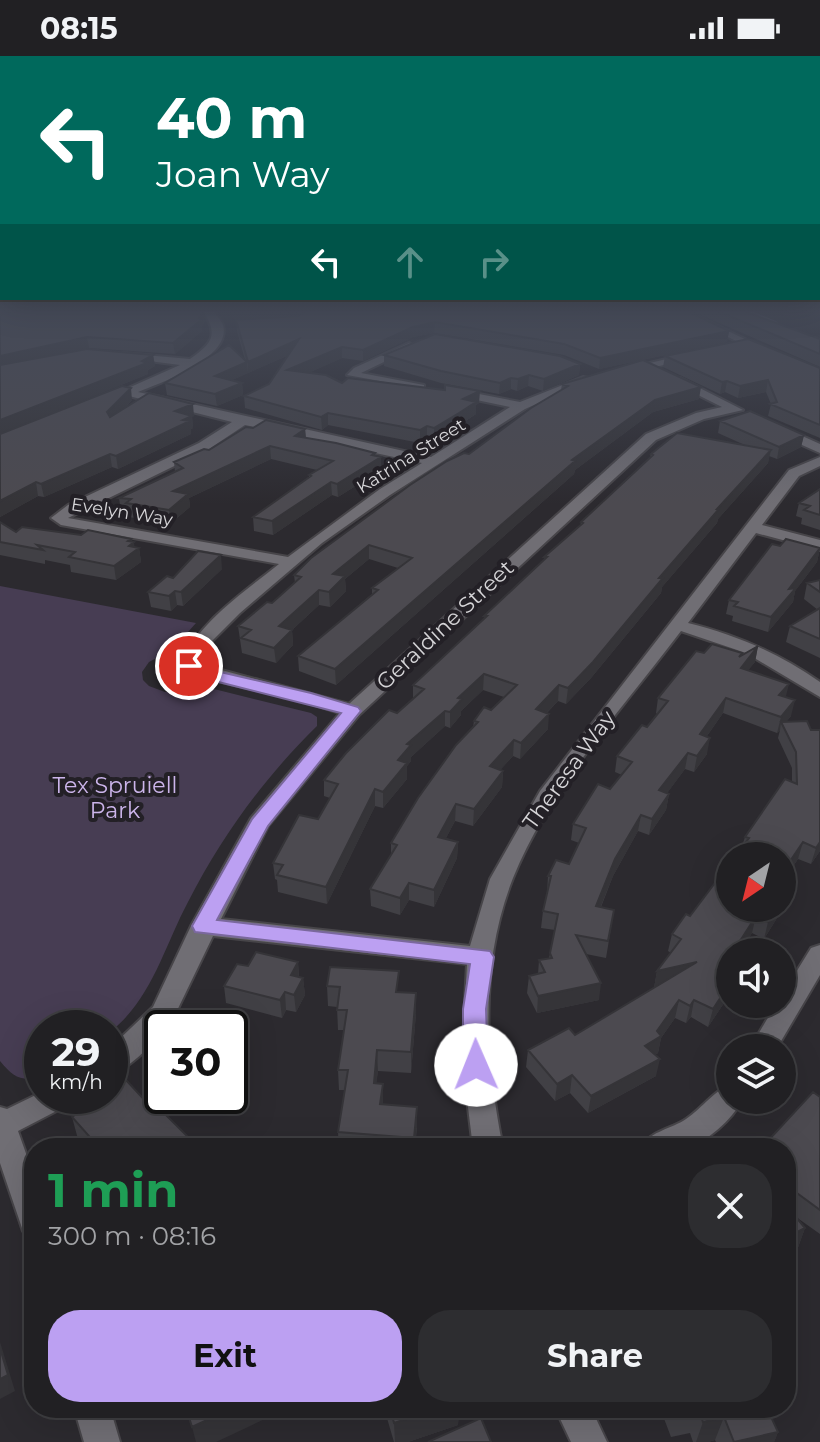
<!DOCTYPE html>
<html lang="en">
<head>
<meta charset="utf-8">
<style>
  body { margin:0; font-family:Montserrat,sans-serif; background:#2d2d30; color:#f1f3f6; height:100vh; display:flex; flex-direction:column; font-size:30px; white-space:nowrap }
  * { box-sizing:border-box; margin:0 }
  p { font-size:26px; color:#a2a3a6 }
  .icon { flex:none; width:44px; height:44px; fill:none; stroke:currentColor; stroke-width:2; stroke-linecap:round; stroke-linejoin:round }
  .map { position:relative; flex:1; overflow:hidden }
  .drawer { position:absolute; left:24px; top:1082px; width:772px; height:280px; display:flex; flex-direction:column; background:#212023; border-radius:32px; box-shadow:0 8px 32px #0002,0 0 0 2px #3e3e41 }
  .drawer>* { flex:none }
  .banner { position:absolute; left:0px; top:0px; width:820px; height:244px; box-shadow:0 8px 32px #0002,0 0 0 2px #3e3e41; background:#00695c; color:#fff; overflow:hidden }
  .needle { width:52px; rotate:215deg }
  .fabs { position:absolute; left:716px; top:786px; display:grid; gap:16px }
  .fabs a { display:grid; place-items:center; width:80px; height:80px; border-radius:50%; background:#212023; box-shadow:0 8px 32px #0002,0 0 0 2px #3e3e41; font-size:40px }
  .speed { position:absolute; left:24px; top:954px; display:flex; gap:16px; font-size:40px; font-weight:700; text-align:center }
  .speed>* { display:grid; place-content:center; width:104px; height:104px; border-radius:50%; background:#212023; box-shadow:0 8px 32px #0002,0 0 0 2px #3e3e41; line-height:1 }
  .speed small { font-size:20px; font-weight:400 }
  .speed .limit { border:4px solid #111; border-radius:12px; background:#fff; color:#111 }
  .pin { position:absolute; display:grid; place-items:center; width:68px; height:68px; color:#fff; margin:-34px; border:4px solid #fff; border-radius:50%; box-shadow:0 2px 8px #0007 }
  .me { position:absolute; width:88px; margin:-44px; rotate:359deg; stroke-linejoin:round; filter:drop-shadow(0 0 6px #0008) }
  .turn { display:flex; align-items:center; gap:28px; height:168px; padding:0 24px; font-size:36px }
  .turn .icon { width:104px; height:104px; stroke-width:2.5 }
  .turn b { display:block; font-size:56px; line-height:68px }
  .lanes { display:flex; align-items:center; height:76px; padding:0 24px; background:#0003; justify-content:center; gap:40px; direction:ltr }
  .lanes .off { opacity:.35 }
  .round { display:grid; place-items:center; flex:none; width:84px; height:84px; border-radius:32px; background:#2d2d30 }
  .headline { display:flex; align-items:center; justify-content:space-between; height:136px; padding:0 24px }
  h1 { font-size:48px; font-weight:700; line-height:60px; color:#1e9e55 }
  .cta { display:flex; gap:16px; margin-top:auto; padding:16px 24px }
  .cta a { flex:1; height:92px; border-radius:32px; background:#bca0f2; color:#111; font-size:32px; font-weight:700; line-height:92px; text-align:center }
  .cta a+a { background:#2d2d30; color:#f1f3f6 }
  .status { display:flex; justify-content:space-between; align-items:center; height:56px; padding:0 40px; background:#212023; direction:ltr }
  .status svg { height:22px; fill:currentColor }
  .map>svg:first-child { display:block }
  .green { fill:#473d53 }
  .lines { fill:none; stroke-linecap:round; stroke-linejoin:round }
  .stream { stroke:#7b6d8c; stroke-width:3 }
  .minor-casing { stroke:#474549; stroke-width:4 }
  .minor { fill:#706e74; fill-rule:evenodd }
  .wall { fill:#414045 }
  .shaded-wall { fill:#353438 }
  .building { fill:#4c4a50; stroke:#353438; stroke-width:2 }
  .route { fill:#bca0f2; stroke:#7a689d; stroke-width:2 }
  .labels { text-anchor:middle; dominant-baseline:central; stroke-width:8; stroke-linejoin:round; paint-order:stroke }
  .far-street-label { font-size:18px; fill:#d5d4d7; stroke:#232026 }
  .street-label { font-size:22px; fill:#d5d4d7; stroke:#232026 }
  .park-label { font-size:22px; fill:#ccb5eb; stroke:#232026 }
</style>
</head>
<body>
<div class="status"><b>08:15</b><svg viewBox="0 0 49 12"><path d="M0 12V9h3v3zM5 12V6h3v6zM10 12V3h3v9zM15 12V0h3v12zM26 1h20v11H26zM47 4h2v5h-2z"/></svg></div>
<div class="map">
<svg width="820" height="1386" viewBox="0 0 820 1386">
  <rect width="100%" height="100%" fill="#2c2a2f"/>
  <path class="green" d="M0 530 196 567 172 594 149 606 142 616 143 624 149 630 165 636 210 632 311 657 317 661V670C264 722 222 780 188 846 164 891 152 943 110 976V972H42V1021C21 1026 13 1021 0 1005Z"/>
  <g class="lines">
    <path class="stream" d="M746 254 776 267"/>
    <g class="minor-casing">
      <path id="minor" d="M202 254H212C215 258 221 264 223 269 232 302 160 327 138 336L431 401 510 351 448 338V332L520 346 583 321 593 323 525 353 390 439 322 487 240 557 205 592 199 608 349 648 646 378 696 357 722 351 672 326V322H680L743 354 704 363 656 384 359 659 268 770 221 863 470 890 490 823 540 735 789 414 820 401V410L799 420 762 469 820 484V494L756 477 688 567C736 579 779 597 820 626V641L746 597 681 575C622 653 550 731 513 822 479 908 485 1002 503 1092H473L462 1002 467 908 213 880 172 965 162 972V977C148 992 130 1012 110 1019V992L153 951 191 870 251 762 340 657 300 644 191 619 180 610C198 566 243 537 279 508L61 469 51 462 68 449 199 387 232 366 117 337 180 309 126 302 120 299 122 297 190 303C213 287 219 278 202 254ZM245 369 422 407 380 433 288 501 68 462 209 393Z
        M672 254H684L770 295 761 297Z
        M409 287 414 290 413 292 361 317 424 329V333L347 319 354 312Z
        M688 298 692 299V303L626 317 620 314Z
        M780 370 820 388V397L775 377V371Z
        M820 889V919L777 992H750L776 948H782V939L811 892Z
        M730 1029V1044H742C733 1063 706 1087 685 1092 672 1095 654 1092 640 1092 648 1077 669 1073 683 1065 700 1055 713 1035 730 1029Z
        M42 1036V1040H74L70 1048 18 1075 34 1120V1179L23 1175 0 1107V1051L7 1053Z
        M74 1352H110L120 1386H84Z
        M555 1352H591L607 1386H571Z"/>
    </g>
    <use href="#minor" class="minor"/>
  </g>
  <path class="wall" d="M24 254H204L205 265 202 270V275L175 298 89 292 70 296 87 293 153 299 155 310 148 314V318L0 378V259Z
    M231 254H557L729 275 727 286 599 313 564 299 434 277 413 281 363 305 342 302 308 317 342 327 479 347 476 349V358L458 370 434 385 427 383 420 387 328 369 322 374 245 352 244 340 269 328 289 299 248 317V315V317L232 324 242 327 243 339 217 350 167 339 165 327 245 304 237 275 236 264 300 260 233 263Z
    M561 254H621L588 255Z
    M690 254H750V257L820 283V311Z
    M384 299 580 308 579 319 543 335 528 330 517 335 511 333 499 338 441 327 384 310Z
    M665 300 820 312V382L768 360 771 348 766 336 738 342 725 336 720 338 663 311Z
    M562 328 699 343 653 356 575 414 574 418 336 629 299 615 298 600 372 538V532L398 512 369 503 345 523 346 535 330 551 319 549 292 574 293 589 276 607 242 597 238 570 272 547 295 527 294 519 561 334Z
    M132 344 125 352 194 360H192L193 372 191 373V378L118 413 112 411 44 441 38 440 0 461V378Z
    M720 365 804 379 801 391 777 403 769 400 768 407 718 463 717 467 662 531 661 537 591 622 566 648 558 645 547 657 548 673 520 703 513 700 500 714 503 715 502 731 473 770 455 765 446 782 458 786 457 802 434 851 409 844 400 859 371 850 370 833 391 799V787L473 671 474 665 491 654 504 641 483 634 461 655V659L450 672 445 670 411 701V705L407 710V723L383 752 375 750 327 848 278 836 277 824 275 823 273 807 318 763 330 742 324 740V724L413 643V629L484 563V560L544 504V501L580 470 581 466 650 401 651 398 747 390 718 377Z
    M253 372 305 373 306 382 375 397V400L381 401V414L338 441 332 439 273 479 254 475 253 461 309 422V419L317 414 271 403 189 442 190 451 171 467 128 461V456L121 455 119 442 175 416 174 406 209 394Z
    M820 433V474L801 468 802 462 796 460 799 447Z
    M0 466 16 476 131 483 135 492H139L141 506 116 524 71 516 70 509 45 504V508L0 499Z
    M780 490 820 492 817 506 795 535 793 546 768 576 732 565 733 560 726 558 729 544Z
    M222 513 183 550 177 549 171 555 151 551 148 536 173 522Z
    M820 524V602L786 586 790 570 818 554 804 543 807 527Z
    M758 590 755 606 748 614 786 641 791 660 786 666 811 674H820V795L811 808 798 803 786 821 795 824 790 841 764 883 752 877 740 896H730V938L708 971 691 961 686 967 675 962 661 982 658 997 655 999 656 1020 588 1057 570 1037 555 1045 526 1011 528 994 575 979 654 932 657 915 671 897 668 895 672 878 690 860 742 790 745 781 792 726V712L778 682 780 674 777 677 723 657 707 680V698L694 716 685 713 667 737 669 738 666 754 649 779 638 775 613 820 601 851 614 854 606 902 586 898 599 944 537 957 527 937 529 920 538 918 539 904 549 902 555 874 541 872 543 855 547 837 548 820 569 808 579 787 571 784 573 768 610 733 622 719 615 716 617 700 647 671 657 658 656 657 658 642 704 597H742L741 599Z
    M298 906 299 921 303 922 305 939 296 956 286 954 282 962 226 947 224 930 248 910Z
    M327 930 399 936 416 957 411 1017 378 1015 376 1027 383 1048 417 1071 415 1092H339L338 1076 345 1034H339L338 1014 344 974H338L337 951 328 950Z
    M820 1041V1178L796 1161 805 1172 796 1197 786 1202V1092H763L765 1088Z
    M72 1061 189 1092H84L79 1087Z
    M384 1352H459L458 1369 408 1386H394Z
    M660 1352H767L778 1376 774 1386H716L715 1384 708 1386H693L690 1377 671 1381Z"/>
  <path class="shaded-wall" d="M0 254H23L0 258Z
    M232 254H298L299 259 233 263Z
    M204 255 205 265 202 270V275L175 298 173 287Z
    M435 266 434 277 413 281 363 305V294L413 271Z
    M729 275 727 286 599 313 600 302Z
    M87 281 89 292 0 311V300Z
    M299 283 300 294 248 317V306Z
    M342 291V302L288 326 287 314Z
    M153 299 155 310 148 314V318L0 378V364Z
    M247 306 248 317 216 331 215 320Z
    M580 308 579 319 543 335 544 323Z
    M529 319 528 330 517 335 518 323Z
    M511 322V333L499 338 500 327Z
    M768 324 766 336 738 342 740 330Z
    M727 325 725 336 720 338 722 326Z
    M242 327 243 339 217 350 215 338Z
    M701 331 699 343 653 356 575 414 574 418 336 629 335 613 572 404 655 344Z
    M131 332 132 344 109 368 107 356Z
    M480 335 479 347 476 349V358L434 385V372L463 343Z
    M193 348 194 360H192L193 372 191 373V378L118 413 116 400 175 355Z
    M328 357V369L322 374 321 361Z
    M427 370V383L420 387V374Z
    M305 373 306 385 295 380Z
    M804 379 801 391 777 403 779 391Z
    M270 390 271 403 189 442 190 451 171 467 169 454 173 435Z
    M771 394 768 407 718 463 717 467 662 531 661 537 591 622 566 648 568 632 717 453Z
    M375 397 376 405 381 401V414L338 441 337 428Z
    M110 398 112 411 44 441 41 428Z
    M36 426 38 440 0 461V445Z
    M331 426 332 439 273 479 272 465Z
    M131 483 132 488 134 486 135 495 139 492 141 506 116 524 114 510 128 485Z
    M369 489V503L345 523 346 535 330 551 329 536 333 518Z
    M820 492 817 506 795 535 793 546 768 576 771 561 789 533Z
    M221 499 222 513 183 550 181 536Z
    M319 534V549L292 574 293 589 276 607 274 592 279 570Z
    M175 535 177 549 171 555 169 540Z
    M758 590 755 606 738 627 741 612Z
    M484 618 483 634 461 655V659L450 672V656L458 642Z
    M789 628 785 644 779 639Z
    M559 629 558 645 535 669 536 653Z
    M726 642 723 657 697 694 700 678Z
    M795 644 791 660 783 670 781 666 780 674 777 677 781 661Z
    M445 655V670L411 701V705L407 710V723L383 752V736L407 688Z
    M549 658 548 673 520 703 521 687Z
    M710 682 707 698 694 716 697 700Z
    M514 684 513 700 489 726 490 710Z
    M688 697 685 713 657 751 659 734Z
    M503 715 502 731 473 770 474 753Z
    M375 733V750L327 848 326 831Z
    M669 738 666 754 649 779 652 763Z
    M456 748 455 765 438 797V781Z
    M641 759 638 775 613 820 594 867 596 850 615 803Z
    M458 786 457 802 434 851V834Z
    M803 786 798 803 782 827V817Z
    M820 786V795L811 808 816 792Z
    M795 824 790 841 764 883 768 866 777 852H782V844Z
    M409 827V844L400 859V842Z
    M756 860 752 877 740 896H733Z
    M298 906 299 924 291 919Z
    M697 906 654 932 657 915Z
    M303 922 305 939 296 956 294 939Z
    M601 927 599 944 537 957 538 940Z
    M730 927V938L708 971 713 953Z
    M285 936 286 954 282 962 280 944Z
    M416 937V957L411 1017V996Z
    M679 944 675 962 661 982 658 997 642 1007 645 990Z
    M694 944 691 961 686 967 690 950Z
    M243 985 246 1002 230 1021V1001Z
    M377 994 378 1015 374 1047V1027Z
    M660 1003 656 1020 588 1057 591 1040Z
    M572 1019 570 1037 555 1045 557 1028Z
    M383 1028V1048H380Z
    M417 1051V1071L414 1092V1082Z
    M187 1080 189 1092H171Z
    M805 1172 796 1197 786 1202V1182Z
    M0 1286 15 1335 0 1343Z
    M233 1352H286V1353L216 1386H196L192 1371Z
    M440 1352H459L458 1369 408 1386H395L394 1367Z
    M724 1361 715 1384 708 1386H696L703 1366Z
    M778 1376 774 1386H738Z"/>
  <path class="building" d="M24 254H204V255L199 262 201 264 173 287 87 281 0 300V259Z
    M306 254H557L589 257 634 254H685L729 275 600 302 564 288 435 266 413 271 363 294 342 291 287 314 326 319 342 327 348 322 445 334V329L480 335 463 343 476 346 459 357 434 372 427 370 420 374 328 357 321 361 244 340 269 328 299 283 248 306 236 264 299 260Z
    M715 254H748L743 255 820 283V298Z
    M435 278 560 300 580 308 544 323 529 319 518 323 511 322 500 327 441 315 384 299Z
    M748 283 820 312V369L770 348 777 346 768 324 740 330 727 325 722 326 665 300Z
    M229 289 247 306 215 320 242 327 215 338 165 327Z
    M87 293 153 299 142 305 147 307 0 364V309Z
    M643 304 701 331 655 344 572 404 575 405 335 613 298 600 378 534 372 532 412 502 369 489 333 518 345 520 329 536 319 534 279 570 292 574 274 592 241 582 251 574 238 570 267 546 272 547 301 521 294 519 311 502 410 429 447 405 464 397 469 398 531 352 568 330 562 328Z
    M122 330 131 332 107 356 110 361 149 337 193 348 175 355 192 360 183 364 190 365 116 400 110 398 41 428 36 426 0 445V378Z
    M750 355 804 379 779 391 720 365Z
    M266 364 305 373 295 380 336 387 375 397 372 399 381 401 337 428 331 426 272 465 253 461 311 420 309 419 333 405 270 390 173 435 188 438 169 454 126 447 131 443 119 442 183 412 174 406 204 393 209 394 246 371 253 372Z
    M677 377 771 394 717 453H719L659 522H663L593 606 568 632 559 629 536 653 549 658 521 687 514 684 490 710 503 715 474 753 456 748 438 781 458 786 434 834 409 827 400 842 370 833 397 789 391 787 418 742 456 689 478 666 474 665 484 651 491 654 517 629 484 618 458 642 462 643 450 656 445 655 407 688 411 689 398 704 407 707 383 736 375 733 326 831 277 819 283 809 273 807 299 759 318 763 338 728 324 724 346 697 389 654 397 657 424 633 413 629 487 560H484L547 501H544L583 467 581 466 653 399 651 398Z
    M820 433V459L804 454 810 450 799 447Z
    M0 466 16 476 22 471 81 479 88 474 131 483 128 485 134 486 129 490 139 492 114 510 69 501 75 496 37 489 43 494 0 486Z
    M786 483 820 492 789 533 796 532 771 561 734 550 738 546 729 544 772 488 780 490Z
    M198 495 221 499 181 536 175 535 169 540 148 536 167 520 173 522Z
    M820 524V536L807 527Z
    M820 552V583L790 570Z
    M712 588 742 597 739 601 758 590 741 612 789 628 779 639 795 644 781 661 726 642 700 678 710 682 697 700 688 697 659 734 669 738 652 763 641 759 615 803 596 850 614 854 608 885 576 879 601 927 538 940 529 920 545 916 539 904 552 902 550 897 558 858 543 855 551 820H548L556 804 569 808 586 772 573 768 598 728 610 733 632 706 617 700 642 669 647 671 668 645 658 642 696 595 704 597Z
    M807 665 811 674H820V786L816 792 803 786 782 817V800H735L749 782 745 781 785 723 797 728 796 696 781 666Z
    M730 807V852H777L768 866 756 860 733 896H730V927L713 953 694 944 690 950 679 944 657 975 661 980 645 990 660 1003 591 1040 572 1019 557 1028 528 994 569 972 575 979 697 906 657 915 681 883 672 878 686 858 690 860Z
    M782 819 795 824 782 844Z
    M256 896 298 906 291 919 303 922 294 939 285 936 280 944 224 930 237 908 248 910Z
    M330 911 399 915 396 936 416 937 411 996 377 994 374 1027 383 1028 380 1048 417 1051 414 1082 338 1076 348 1014H338L347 954H337L340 931 327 930Z
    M198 963 216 972H190Z
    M230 979 243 985 230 1001Z
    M126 1024 150 1050 154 1047 187 1080 171 1092H93L97 1089 72 1061 103 1040H110V1035Z
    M813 1036 820 1041V1154L786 1129V1108L789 1105 786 1103V1092H770L765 1088Z
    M786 1149 805 1172 786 1182Z
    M0 1292 8 1319 0 1323Z
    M186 1352H233L192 1371Z
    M390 1352H440L394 1367Z
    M676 1352H767L778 1376 734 1386 724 1361 703 1366 698 1353 678 1357Z
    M481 1362 491 1386H428Z"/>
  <linearGradient id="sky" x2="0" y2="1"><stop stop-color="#18171a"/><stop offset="0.57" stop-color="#454a58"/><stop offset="1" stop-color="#454a58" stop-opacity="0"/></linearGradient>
  <rect width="820" height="448" fill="url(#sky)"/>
  <path class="route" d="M189 605 203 612 311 637 358 651 361 655 268 770 217 864 490 895 494 901 486 953 488 1009 485 1016 476 1019 467 1016 463 1009V953L470 908 195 876 192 870 252 763 341 657 191 619 181 610Z"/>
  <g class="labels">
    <g class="far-street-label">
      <text transform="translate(411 400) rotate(-32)">Katrina Street</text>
      <text transform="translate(122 456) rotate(9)">Evelyn Way</text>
    </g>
    <g class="street-label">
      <text transform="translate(445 569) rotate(-43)">Geraldine Street</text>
      <text transform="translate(569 714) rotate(-54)">Theresa Way</text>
    </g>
    <g class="park-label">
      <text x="115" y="729">Tex Spruiell<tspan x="115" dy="25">Park</tspan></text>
    </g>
  </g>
</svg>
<div class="fabs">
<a><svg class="needle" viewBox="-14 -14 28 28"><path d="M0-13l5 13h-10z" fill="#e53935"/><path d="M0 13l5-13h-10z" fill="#a2a3a6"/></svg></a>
<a><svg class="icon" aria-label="sound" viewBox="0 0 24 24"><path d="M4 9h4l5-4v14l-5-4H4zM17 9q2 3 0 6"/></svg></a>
<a><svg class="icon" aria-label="layers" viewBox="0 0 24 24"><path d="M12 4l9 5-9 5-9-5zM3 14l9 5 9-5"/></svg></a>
</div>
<div class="speed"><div>29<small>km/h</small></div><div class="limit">30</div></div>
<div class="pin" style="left:189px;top:610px;background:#d93025"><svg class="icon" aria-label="arrive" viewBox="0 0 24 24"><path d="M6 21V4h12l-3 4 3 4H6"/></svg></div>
<svg class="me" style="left:476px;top:1009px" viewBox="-20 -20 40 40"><circle r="19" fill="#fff"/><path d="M0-13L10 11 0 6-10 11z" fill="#bca0f2"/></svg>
<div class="banner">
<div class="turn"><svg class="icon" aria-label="left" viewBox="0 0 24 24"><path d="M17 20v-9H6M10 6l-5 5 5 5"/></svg><div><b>40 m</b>Joan Way</div></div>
<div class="lanes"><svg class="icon" aria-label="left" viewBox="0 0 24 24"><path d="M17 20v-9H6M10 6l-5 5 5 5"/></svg><svg class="icon off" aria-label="ahead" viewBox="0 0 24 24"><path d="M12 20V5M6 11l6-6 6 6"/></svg><svg class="icon off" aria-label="right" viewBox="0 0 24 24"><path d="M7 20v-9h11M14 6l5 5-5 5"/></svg></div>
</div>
<section class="drawer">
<div class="headline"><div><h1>1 min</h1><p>300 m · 08:16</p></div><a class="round"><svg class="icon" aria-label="close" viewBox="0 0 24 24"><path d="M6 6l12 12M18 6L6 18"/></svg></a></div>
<div class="cta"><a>Exit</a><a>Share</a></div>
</section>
</div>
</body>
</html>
